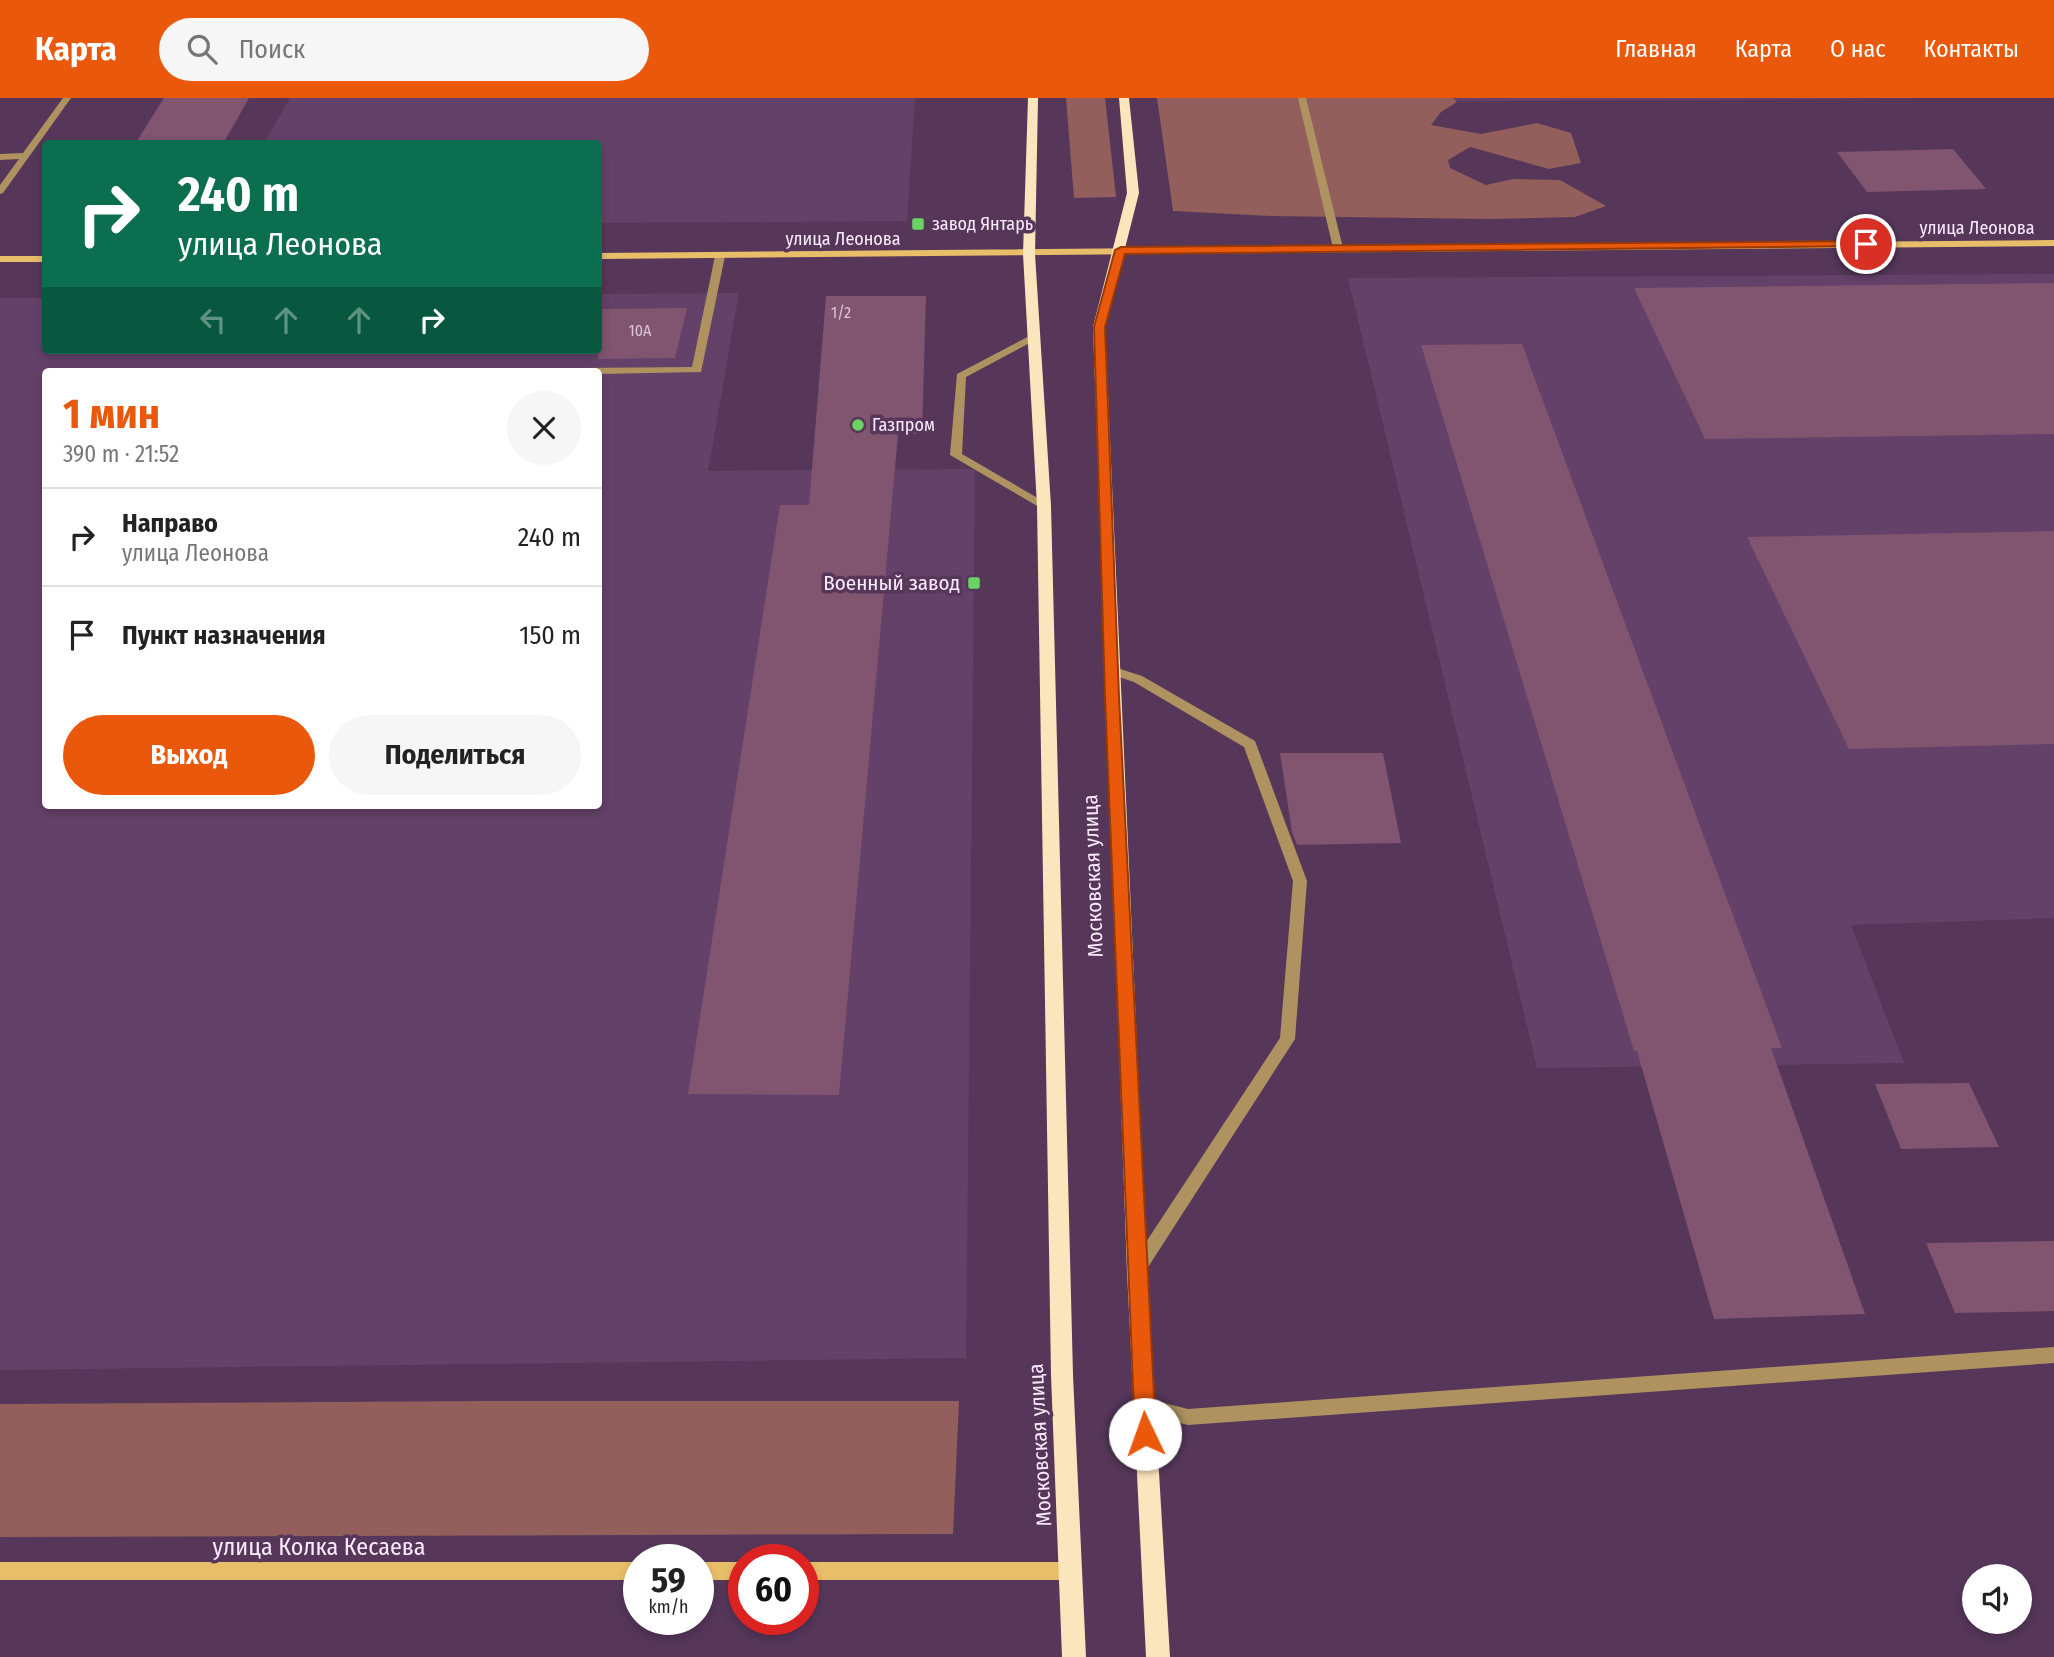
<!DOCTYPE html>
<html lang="ru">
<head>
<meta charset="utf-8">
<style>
  body { margin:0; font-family:"Fira Sans Condensed",sans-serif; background:#f6f6f6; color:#222; height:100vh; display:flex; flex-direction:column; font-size:26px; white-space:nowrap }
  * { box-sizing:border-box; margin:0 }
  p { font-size:23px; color:#767676 }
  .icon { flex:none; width:38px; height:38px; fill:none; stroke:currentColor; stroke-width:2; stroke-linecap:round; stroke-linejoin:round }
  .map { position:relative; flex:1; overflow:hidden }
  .side { position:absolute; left:42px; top:270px; width:560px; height:441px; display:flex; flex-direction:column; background:#fff; border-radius:7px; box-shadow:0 4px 10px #0003 }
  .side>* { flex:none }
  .top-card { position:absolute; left:42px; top:42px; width:560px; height:214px; border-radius:7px; box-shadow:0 4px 10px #0003; background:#0b6e4f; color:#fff; overflow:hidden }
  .fabs { position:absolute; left:1962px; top:1466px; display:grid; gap:14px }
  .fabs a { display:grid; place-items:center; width:70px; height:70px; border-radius:50%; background:#fff; box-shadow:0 4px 10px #0003; font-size:35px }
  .speed { position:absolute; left:623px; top:1446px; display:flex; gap:14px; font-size:35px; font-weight:700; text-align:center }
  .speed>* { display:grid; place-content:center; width:91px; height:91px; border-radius:50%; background:#fff; box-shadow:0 4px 10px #0003; line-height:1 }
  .speed small { font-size:18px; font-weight:400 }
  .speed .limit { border:10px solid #d22; background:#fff; color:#111 }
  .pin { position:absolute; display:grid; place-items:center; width:60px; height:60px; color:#fff; margin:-30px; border:4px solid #fff; border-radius:50%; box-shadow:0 2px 7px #0007 }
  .me { position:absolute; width:77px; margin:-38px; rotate:357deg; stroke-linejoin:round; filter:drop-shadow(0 0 5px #0008) }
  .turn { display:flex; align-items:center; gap:24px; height:147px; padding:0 21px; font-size:32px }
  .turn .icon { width:91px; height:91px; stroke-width:2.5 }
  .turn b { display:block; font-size:49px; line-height:60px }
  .lanes { display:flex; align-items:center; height:66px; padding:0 21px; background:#0003; justify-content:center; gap:35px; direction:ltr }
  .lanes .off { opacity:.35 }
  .round { display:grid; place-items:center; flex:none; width:74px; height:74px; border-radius:37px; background:#f6f6f6 }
  .head { display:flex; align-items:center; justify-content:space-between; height:119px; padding:0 21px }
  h1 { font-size:42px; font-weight:700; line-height:52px; color:#ea580c }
  .cta { display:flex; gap:14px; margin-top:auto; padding:14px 21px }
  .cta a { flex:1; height:80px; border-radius:42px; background:#ea580c; color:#fff; font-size:28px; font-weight:700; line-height:80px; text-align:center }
  .cta a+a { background:#f6f6f6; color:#222 }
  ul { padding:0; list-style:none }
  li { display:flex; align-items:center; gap:21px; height:98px; padding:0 21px; border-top:2px solid #e0e0e0 }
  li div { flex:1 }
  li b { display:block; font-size:26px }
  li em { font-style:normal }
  header { display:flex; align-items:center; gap:42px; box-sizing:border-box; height:98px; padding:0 35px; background:#ea580c; color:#fff }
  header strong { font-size:33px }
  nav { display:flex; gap:38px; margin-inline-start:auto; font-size:24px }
  .search { width:490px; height:63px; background:#f6f6f6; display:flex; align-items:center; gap:18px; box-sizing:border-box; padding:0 24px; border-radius:38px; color:#767676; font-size:26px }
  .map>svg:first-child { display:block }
  .built { fill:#644169; fill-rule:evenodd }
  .green { fill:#925f5c }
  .building { fill:#815470 }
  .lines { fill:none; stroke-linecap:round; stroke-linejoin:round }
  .lane { fill:#ae9360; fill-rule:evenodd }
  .secondary { fill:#e9be69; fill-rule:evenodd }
  .primary { fill:#fbe5bd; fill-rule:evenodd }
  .route { fill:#ea580c; stroke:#983908; stroke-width:2 }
  .poi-dot { fill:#6ad364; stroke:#56375a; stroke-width:2.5 }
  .labels { text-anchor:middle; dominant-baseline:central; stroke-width:7; stroke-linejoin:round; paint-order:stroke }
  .far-number-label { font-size:16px; fill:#dcc5d9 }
  .far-poi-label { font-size:18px; fill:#fbebfc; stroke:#56375a; text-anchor:start }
  .far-street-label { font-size:18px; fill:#fbebfc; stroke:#56375a }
  .poi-label { font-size:21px; fill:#fbebfc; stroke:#56375a; text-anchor:end }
  .street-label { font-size:21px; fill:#fbebfc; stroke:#56375a }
  .near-street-label { font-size:24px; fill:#fbebfc; stroke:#56375a }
</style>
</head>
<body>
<header>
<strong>Карта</strong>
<div class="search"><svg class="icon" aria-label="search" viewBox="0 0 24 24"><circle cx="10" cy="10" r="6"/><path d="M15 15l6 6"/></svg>Поиск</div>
<nav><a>Главная</a><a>Карта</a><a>О нас</a><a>Контакты</a></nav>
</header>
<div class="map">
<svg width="2054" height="1559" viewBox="0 0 2054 1559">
  <rect width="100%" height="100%" fill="#56375a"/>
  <path class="built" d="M290 0H915L907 123 599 125 598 46 264 45Z
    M1375 0H1946L1376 4Z
    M2054 176V820L1851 827 1904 965 1537 970 1348 180Z
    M739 195 708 373 975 371 966 1260 0 1272V200H45L46 252H598L599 196ZM46 273H598V707H46Z"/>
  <path class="green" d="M1066 0H1105L1116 99 1074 100Z
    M1157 0H1453L1457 4 1441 14 1431 27 1481 36 1537 25 1571 35 1581 65 1549 71 1470 49 1448 62 1450 70 1486 87 1513 81 1560 82 1606 108 1575 119 1490 121 1270 118 1173 113Z
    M481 1303H959L953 1436 0 1439V1306Z"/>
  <path class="building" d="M164 0H249L223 46H135Z
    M1953 51 1986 91 1867 94 1837 54Z
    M2054 185V336L1705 341 1634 190Z
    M826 198H926L922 336H898L839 997 688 996 780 407H809Z
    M687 210 675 260 598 261V211Z
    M1522 246 1782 950H1771L1865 1216 1714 1221 1637 953H1634L1421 247Z
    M2054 433V646L1849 651 1747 439Z
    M1280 655H1383L1401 745 1297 747 1292 734Z
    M1969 985 1999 1049 1901 1051 1875 986Z
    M2054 1143V1213L1955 1215 1926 1145Z"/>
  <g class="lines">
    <path class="lane" d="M63 0H71L3 95 0 96V87L19 61 0 62V56L23 55Z
      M1298 0H1306L1343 150 1341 152 1333 150Z
      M720 155 725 158 701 274 598 276V273H575L580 270 692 269 715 158Z
      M1035 235 1039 236V240L966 279 962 356 1048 406 1050 408 1044 412 950 357 957 276Z
      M1111 568 1142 578 1255 643 1307 783 1295 941 1143 1177 1137 1180 1131 1177 1129 1172 1131 1167 1280 940 1293 783 1244 649 1134 584 1107 575 1105 572Z
      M2054 1249V1265L1188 1327 1144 1316 1138 1314 1135 1308 1138 1302 1144 1300 1188 1311Z"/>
    <path class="secondary" d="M2054 142V148L598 161V155Z
      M0 158H46V164H0Z
      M0 1464H639V1482H0Z
      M698 1464H744V1482H698Z
      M803 1464H1072L1079 1466 1081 1473 1079 1480 1072 1482H803Z"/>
    <path class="primary" d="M1028 0H1038L1035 156 1051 408 1073 1277 1086 1559H1062L1051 1277 1037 408 1023 156Z
      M1119 0H1129L1139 95 1105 229 1147 1173 1170 1559H1146L1127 1173 1093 229 1127 95Z"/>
  </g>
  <path class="route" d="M1866 143 1869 144V148L1125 156 1105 229 1119 599 1156 1336 1153 1343 1145 1346 1138 1343 1135 1336 1105 599 1094 229 1115 152 1121 149Z"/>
  <g class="poi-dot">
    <rect x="911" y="119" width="14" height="14" rx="3.5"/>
    <circle cx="858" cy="327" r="7"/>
    <rect x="967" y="478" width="14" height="14" rx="3.5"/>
  </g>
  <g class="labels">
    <g class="far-number-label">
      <text x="841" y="214">1/2</text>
      <text x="640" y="232">10А</text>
    </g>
    <g class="far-poi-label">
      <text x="932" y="126">завод Янтарь</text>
      <text x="872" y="327">Газпром</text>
    </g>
    <g class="far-street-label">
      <text x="1977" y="130">улица Леонова</text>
      <text x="843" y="141">улица Леонова</text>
    </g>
    <g class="poi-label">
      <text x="960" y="485">Военный завод</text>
    </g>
    <g class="street-label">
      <text transform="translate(1093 778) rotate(-92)">Московская улица</text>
      <text transform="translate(1040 1347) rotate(-93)">Московская улица</text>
    </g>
    <g class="near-street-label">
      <text x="319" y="1449">улица Колка Кесаева</text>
    </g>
  </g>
</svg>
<div class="fabs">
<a><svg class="icon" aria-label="sound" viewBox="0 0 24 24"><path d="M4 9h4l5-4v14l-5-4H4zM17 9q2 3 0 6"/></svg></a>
</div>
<div class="speed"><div>59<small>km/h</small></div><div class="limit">60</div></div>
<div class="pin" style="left:1866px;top:146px;background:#d93025"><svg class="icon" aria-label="arrive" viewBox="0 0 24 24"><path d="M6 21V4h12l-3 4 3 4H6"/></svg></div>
<svg class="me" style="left:1145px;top:1336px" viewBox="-20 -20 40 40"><circle r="19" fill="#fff"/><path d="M0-13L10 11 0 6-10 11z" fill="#ea580c"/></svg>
<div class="top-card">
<div class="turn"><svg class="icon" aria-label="right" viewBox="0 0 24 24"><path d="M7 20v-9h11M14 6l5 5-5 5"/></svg><div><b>240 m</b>улица Леонова</div></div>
<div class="lanes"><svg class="icon off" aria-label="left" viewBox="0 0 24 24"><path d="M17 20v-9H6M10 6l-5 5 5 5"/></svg><svg class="icon off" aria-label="ahead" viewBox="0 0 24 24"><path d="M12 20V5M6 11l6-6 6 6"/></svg><svg class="icon off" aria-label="ahead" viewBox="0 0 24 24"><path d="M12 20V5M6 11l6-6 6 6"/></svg><svg class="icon" aria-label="right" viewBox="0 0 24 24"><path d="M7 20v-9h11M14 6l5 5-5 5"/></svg></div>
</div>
<section class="side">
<div class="head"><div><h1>1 мин</h1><p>390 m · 21:52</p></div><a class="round"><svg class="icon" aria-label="close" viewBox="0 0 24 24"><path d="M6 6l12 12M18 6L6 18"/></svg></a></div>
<ul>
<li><svg class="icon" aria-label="right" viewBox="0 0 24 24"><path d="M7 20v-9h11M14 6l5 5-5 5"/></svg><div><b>Направо</b><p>улица Леонова</p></div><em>240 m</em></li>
<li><svg class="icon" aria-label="arrive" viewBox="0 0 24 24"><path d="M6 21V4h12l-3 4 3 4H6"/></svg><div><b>Пункт назначения</b></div><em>150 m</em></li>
</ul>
<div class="cta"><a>Выход</a><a>Поделиться</a></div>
</section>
</div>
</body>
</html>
